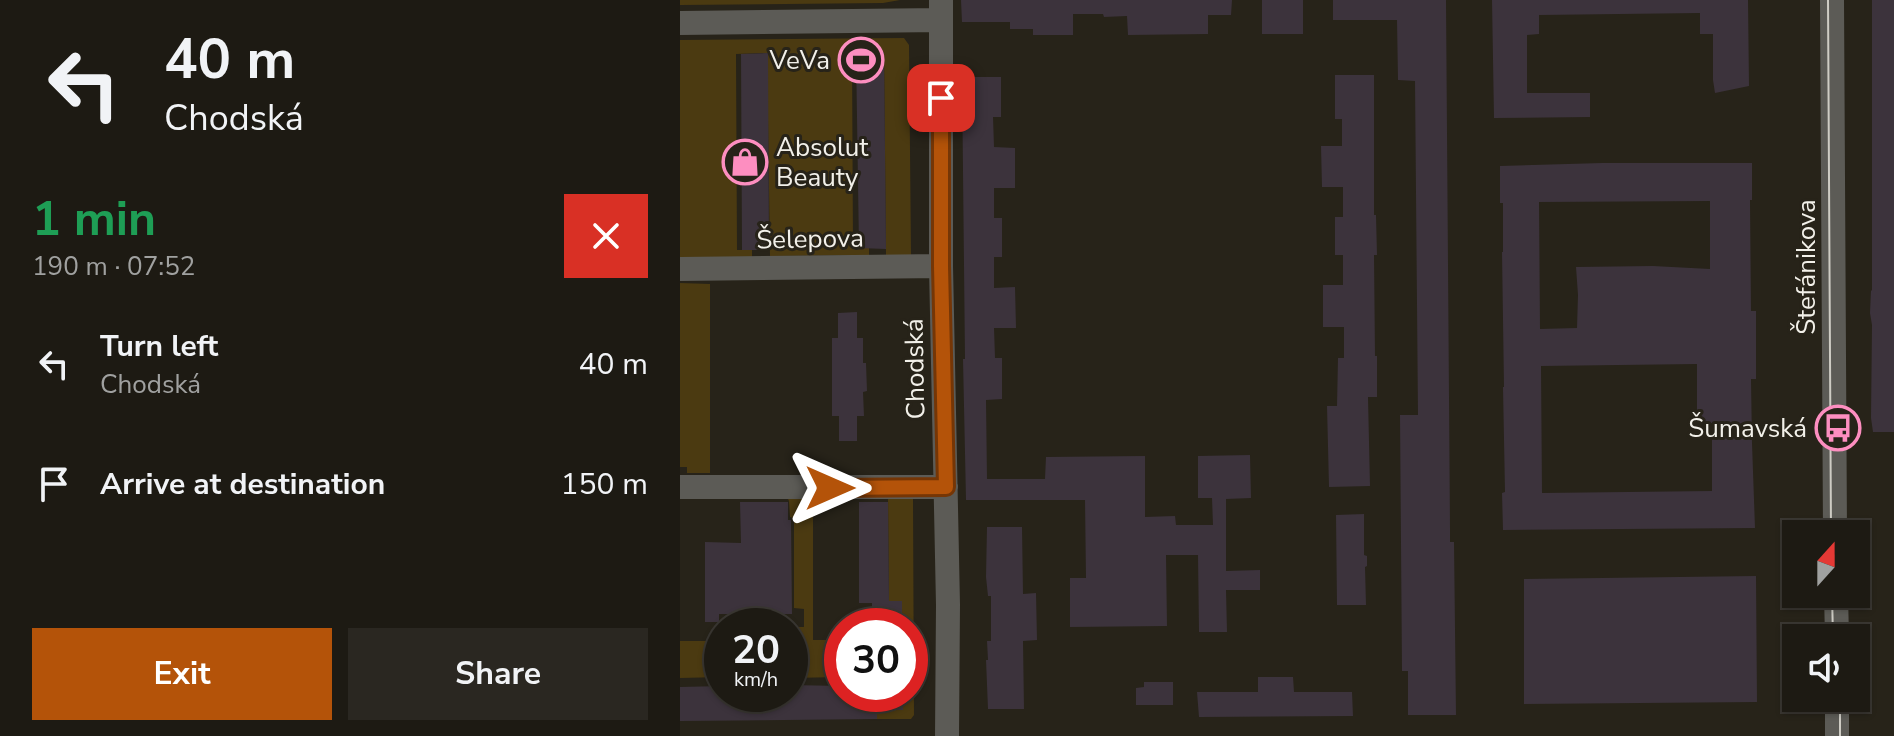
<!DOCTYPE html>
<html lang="en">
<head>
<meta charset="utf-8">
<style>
  body { margin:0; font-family:"Nunito Sans",sans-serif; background:#2a2721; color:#f1f3f6; height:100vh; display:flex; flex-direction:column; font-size:30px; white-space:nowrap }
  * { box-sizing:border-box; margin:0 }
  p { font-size:26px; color:#a0a1a0 }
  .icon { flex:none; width:44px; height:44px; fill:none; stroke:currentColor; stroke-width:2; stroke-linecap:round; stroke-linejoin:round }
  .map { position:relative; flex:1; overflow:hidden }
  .sheet { display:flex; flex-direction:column; background:#1d1a13; width:680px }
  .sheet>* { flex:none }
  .guide { background:#1d1a13; color:#f1f3f6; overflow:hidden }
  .needle { width:52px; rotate:21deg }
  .buttons { position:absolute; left:1102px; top:520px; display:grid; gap:16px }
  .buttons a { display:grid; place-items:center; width:88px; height:88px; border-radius:0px; background:#1d1a13; box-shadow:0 2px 6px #0004,0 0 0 2px #3b3833; font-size:40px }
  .speed { position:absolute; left:24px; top:608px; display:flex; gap:16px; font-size:40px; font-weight:700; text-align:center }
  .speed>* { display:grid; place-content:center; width:104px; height:104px; border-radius:50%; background:#1d1a13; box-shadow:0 2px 6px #0004,0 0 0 2px #3b3833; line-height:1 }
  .speed small { font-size:20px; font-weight:400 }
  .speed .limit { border:12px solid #d22; background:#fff; color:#111 }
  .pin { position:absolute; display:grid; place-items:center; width:68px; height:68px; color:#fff; margin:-34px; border-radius:16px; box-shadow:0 4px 12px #0006 }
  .me { position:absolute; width:88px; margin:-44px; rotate:90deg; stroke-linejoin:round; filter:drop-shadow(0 0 6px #0008) }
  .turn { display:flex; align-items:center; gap:28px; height:168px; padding:0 32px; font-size:36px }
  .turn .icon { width:104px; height:104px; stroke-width:2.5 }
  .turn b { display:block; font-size:56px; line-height:68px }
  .round { display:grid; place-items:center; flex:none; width:84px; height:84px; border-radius:0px; background:#2a2721 }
  .head { display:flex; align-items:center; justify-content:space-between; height:136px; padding:0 32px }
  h1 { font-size:48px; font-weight:700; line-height:60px; color:#1e9e55 }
  .primary-button { display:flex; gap:16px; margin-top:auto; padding:16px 32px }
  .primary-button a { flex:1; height:92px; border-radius:0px; background:#b45309; color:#fff; font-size:32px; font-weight:700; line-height:92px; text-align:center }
  .primary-button a+a { background:#2a2721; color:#f1f3f6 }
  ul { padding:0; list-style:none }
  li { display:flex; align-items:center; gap:24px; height:120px; padding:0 32px }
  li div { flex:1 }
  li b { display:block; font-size:30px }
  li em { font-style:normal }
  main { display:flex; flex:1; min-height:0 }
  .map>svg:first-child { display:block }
  .green { fill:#4b3a11 }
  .building { fill:#3c333c; fill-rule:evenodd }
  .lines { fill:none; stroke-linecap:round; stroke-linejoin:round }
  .minor { stroke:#5c5b56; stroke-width:24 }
  .tram { stroke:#ceccc4; stroke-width:2 }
  .route-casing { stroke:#753606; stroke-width:20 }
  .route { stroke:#b45309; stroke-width:14 }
  .labels { text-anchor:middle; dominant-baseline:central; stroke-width:6; stroke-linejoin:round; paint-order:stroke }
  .poi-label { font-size:26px; fill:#f2f0e9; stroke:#272319; text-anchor:end }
  .street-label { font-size:26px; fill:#f2f0e9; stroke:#272319 }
</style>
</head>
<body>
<main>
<section class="sheet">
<div class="guide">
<div class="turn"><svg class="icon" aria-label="left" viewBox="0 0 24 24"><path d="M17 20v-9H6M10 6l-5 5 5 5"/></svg><div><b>40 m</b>Chodská</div></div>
</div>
<div class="head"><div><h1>1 min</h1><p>190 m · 07:52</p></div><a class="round" style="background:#d93025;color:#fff"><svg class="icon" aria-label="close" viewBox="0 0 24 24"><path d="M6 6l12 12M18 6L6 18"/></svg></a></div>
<ul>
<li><svg class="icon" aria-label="left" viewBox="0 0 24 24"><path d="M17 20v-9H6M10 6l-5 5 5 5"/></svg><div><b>Turn left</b><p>Chodská</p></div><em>40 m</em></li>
<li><svg class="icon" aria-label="arrive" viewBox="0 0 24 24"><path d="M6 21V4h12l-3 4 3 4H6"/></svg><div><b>Arrive at destination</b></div><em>150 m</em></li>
</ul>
<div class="primary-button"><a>Exit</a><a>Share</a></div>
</section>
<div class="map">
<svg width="1214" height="736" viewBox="0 0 1214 736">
  <rect width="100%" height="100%" fill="#272319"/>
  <path class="green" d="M0 0H220L203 3 0 5Z
    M224 38 229 45 231 255H206L204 52H172L173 248H189V255L90 256 87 53 56 54 57 250H72V257H0V40Z
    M0 283 30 284V473H7V467H0Z
    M233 498 234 715 231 719H197V710H222L223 694H230V626H222V601H209L208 499Z
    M108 499H133V640H162V677L110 678V627H124V609L114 608V518L110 517 109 501Z
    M0 641H42V677L0 678Z"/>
  <path class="building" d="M281 0H552L551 15H528V34L448 35 447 16 424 17 423 14H393V35H353V29H330V22H282Z
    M582 0H623V34H582Z
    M653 0H766L770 528V542H774L776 715H728V671H722L720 415H738L735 81 718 80 717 20H653Z
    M812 0H1068L1069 86 1035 93 1033 80V34H1020V13L859 15V34L847 35V93H910V117L814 118Z
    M1192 0H1214V432H1193L1191 418 1192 325 1190 313 1191 290 1192 291Z
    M176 52H204L206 249 179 248Z
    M88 53 89 250H62L61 54Z
    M655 75H694V215H696L697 255H694L695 356H697V397H688L690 486 649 487 647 406H657L658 358H664V327H643V285H663V255H655V217H663V187H642L641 146H662V119H655Z
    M282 77H321V117H313L314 147 335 148V188H314V218H322V257H314V288L335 287 336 328H314L315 358H322V399L306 400 307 479H365L366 457 465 456V517L495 516 496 525H533L532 498H518V456L570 455 571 498 546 499V571L580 570V590H546L547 632H519L518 555H486L487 626 390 627V578H406L405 500H286L283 359H285Z
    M922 163H1072V200H1070L1071 311H1076V379H1071L1072 443 1075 528 823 530 822 493 825 492 823 387H824L822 252H823V203H820V166ZM1030 201V269L973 266 896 267 898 295 897 328 860 329 859 202ZM1017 364V423H1032V491L862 493 861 366Z
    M177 312V338H183V363H186L187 391 183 392 184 416H177V441H159V416H152V338H158V313Z
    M60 502H108V520H111L112 614H39V622H25V542L61 543Z
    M179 502H208L209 601H222V626H192V603H179Z
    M684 514V555L687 556V566L685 567 686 605H657L656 515Z
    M307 527H342L343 594 356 593 357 640 343 641 344 709H308L306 660H308L307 641H311V596H308L306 577Z
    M1076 576 1077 702 844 704V579Z
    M578 677H613L614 692H672L673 716 519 717 517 692H578Z
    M464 682H493V705H456V688L464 687Z
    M110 685 162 686V694H223V710H197V719L0 721V687L42 686V694H110Z"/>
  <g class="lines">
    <path class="minor" d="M261 0V266L268 605 267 736
      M1152 0 1155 534
      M0 23 261 20
      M0 269 261 266
      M0 487H266
      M1156 594 1157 638
      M1157 736V698"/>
    <path class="tram" d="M1148 0 1151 534
      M1152 594 1153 638
      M1160 736V698"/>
  </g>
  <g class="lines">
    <g class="route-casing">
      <path id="route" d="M150 488 266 487 261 266V98"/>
    </g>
    <use href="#route" class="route"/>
  </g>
  <defs>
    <g id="stadium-ring" transform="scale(2.3)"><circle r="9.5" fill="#272319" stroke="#fd8ec0" stroke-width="1.5"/><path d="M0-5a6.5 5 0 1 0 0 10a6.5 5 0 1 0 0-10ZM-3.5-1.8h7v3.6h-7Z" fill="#fd8ec0"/></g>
    <g id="shop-ring" transform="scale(2.3)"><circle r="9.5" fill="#272319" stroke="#fd8ec0" stroke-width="1.5"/><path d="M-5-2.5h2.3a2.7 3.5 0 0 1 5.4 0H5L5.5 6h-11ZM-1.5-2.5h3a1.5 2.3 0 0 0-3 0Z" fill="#fd8ec0"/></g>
    <g id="bus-ring" transform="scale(2.3)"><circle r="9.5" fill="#272319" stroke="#fd8ec0" stroke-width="1.5"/><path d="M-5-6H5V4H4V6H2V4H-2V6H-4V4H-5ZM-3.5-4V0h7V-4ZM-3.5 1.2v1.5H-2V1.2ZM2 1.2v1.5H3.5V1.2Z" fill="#fd8ec0"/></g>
  </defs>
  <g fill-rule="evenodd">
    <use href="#stadium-ring" x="181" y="60"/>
    <use href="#shop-ring" x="65" y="162"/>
    <use href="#bus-ring" x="1158" y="428"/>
  </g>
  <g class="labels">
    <g class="poi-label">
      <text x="150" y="60">VeVa</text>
      <text x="96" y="147" text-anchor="start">Absolut<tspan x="96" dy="30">Beauty</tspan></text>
      <text x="1127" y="428">Šumavská</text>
    </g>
    <g class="street-label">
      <text transform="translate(130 239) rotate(-1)">Šelepova</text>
      <text transform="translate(1126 267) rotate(-90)">Štefánikova</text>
      <text transform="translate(235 369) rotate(-91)">Chodská</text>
    </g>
  </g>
</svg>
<div class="buttons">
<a><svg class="needle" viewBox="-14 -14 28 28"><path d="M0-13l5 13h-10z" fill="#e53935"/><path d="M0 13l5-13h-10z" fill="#a0a1a0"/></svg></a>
<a><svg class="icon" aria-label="sound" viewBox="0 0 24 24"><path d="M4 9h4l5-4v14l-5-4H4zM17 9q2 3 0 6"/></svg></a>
</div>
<div class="speed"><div>20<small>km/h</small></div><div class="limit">30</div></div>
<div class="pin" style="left:261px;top:98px;background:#d93025"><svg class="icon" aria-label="arrive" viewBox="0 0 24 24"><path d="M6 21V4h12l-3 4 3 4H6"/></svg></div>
<svg class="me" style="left:150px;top:488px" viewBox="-20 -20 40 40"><path d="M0-17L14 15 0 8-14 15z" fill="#b45309" stroke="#fff" stroke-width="4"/></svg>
</div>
</main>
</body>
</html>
